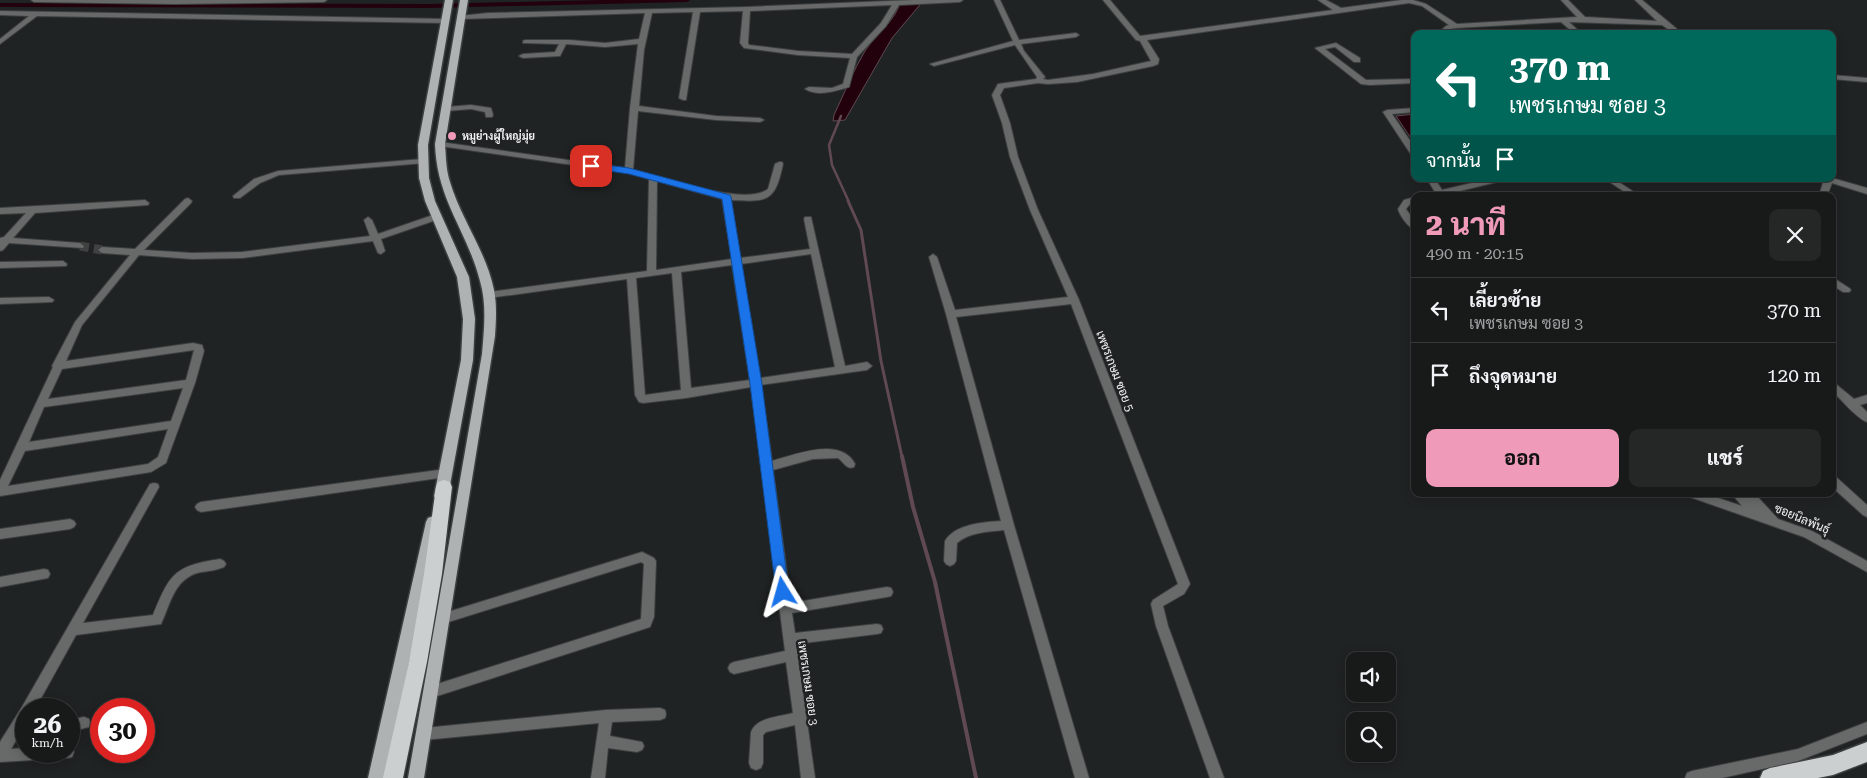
<!DOCTYPE html>
<html lang="th">
<head>
<meta charset="utf-8">
<style>
  body { margin:0; font-family:"Roboto Serif",Sarabun,serif; background:#252727; color:#f1f3f6; height:100vh; display:flex; flex-direction:column; font-size:19px; white-space:nowrap }
  * { box-sizing:border-box; margin:0 }
  p { font-size:16px; color:#9fa1a2 }
  .icon { flex:none; width:28px; height:28px; fill:none; stroke:currentColor; stroke-width:2; stroke-linecap:round; stroke-linejoin:round }
  .map { position:relative; flex:1; overflow:hidden }
  .side { position:absolute; left:1411px; top:192px; width:425px; height:305px; display:flex; flex-direction:column; background:#181a1a; border-radius:10px; box-shadow:0 2px 12px #0003,0 0 0 1px #363839 }
  .side>* { flex:none }
  .top-card { position:absolute; left:1411px; top:30px; width:425px; height:152px; border-radius:10px; box-shadow:0 2px 12px #0003,0 0 0 1px #363839; background:#00695c; color:#fff; overflow:hidden }
  .fabs { position:absolute; left:1346px; top:652px; display:grid; gap:10px }
  .fabs a { display:grid; place-items:center; width:50px; height:50px; border-radius:10px; background:#181a1a; box-shadow:0 2px 12px #0003,0 0 0 1px #363839; font-size:25px }
  .speed { position:absolute; left:15px; top:698px; display:flex; gap:10px; font-size:25px; font-weight:700; text-align:center }
  .speed>* { display:grid; place-content:center; width:65px; height:65px; border-radius:50%; background:#181a1a; box-shadow:0 2px 12px #0003,0 0 0 1px #363839; line-height:1 }
  .speed small { font-size:12px; font-weight:400 }
  .speed .limit { border:8px solid #d22; background:#fff; color:#111 }
  .pin { position:absolute; display:grid; place-items:center; width:42px; height:42px; color:#fff; margin:-21px; border-radius:10px; box-shadow:0 2px 8px #0006 }
  .me { position:absolute; width:55px; margin:-28px; rotate:352deg; stroke-linejoin:round; filter:drop-shadow(0 0 4px #0008) }
  .turn { display:flex; align-items:center; gap:18px; height:105px; padding:0 15px; font-size:22px }
  .turn .icon { width:65px; height:65px; stroke-width:2.5 }
  .turn b { display:block; font-size:35px; line-height:42px }
  .then { display:flex; align-items:center; height:48px; padding:0 15px; background:#0003; gap:10px; font-size:19px }
  .round { display:grid; place-items:center; flex:none; width:52px; height:52px; border-radius:10px; background:#252727 }
  .headline { display:flex; align-items:center; justify-content:space-between; height:85px; padding:0 15px }
  h1 { font-size:30px; font-weight:800; line-height:38px; color:#ef9ab8 }
  .cta { display:flex; gap:10px; margin-top:auto; padding:10px 15px }
  .cta a { flex:1; height:58px; border-radius:10px; background:#ef9ab8; color:#111; font-size:20px; font-weight:800; line-height:58px; text-align:center }
  .cta a+a { background:#252727; color:#f1f3f6 }
  ul { padding:0; list-style:none }
  li { display:flex; align-items:center; gap:15px; height:65px; padding:0 15px; border-top:1px solid #363839 }
  li div { flex:1 }
  li b { display:block; font-size:19px }
  li em { font-style:normal }
  .map>svg:first-child { display:block }
  .water { fill:#22000c; stroke:#604952 }
  .lines { fill:none; stroke-linecap:round; stroke-linejoin:round }
  .stream-far2 { stroke:#604952; stroke-width:2.5 }
  .stream-far1 { stroke:#604952; stroke-width:3 }
  .stream { stroke:#604952; stroke-width:4 }
  .canal { fill:#22000c; fill-rule:evenodd }
  .street-tunnel { stroke:#404242; stroke-width:9; stroke-dasharray:9 5; stroke-linecap:butt }
  .street-casing { stroke:#3d4040; stroke-width:2 }
  .primary-casing { stroke:#3d4040; stroke-width:3 }
  .highway-casing { stroke:#3d4040; stroke-width:3 }
  .street { fill:#686a6a; fill-rule:evenodd }
  .primary { fill:#afb2b2; fill-rule:evenodd }
  .highway { fill:#cbcfcf; fill-rule:evenodd }
  .route { fill:#1a73e8; stroke:#114b97 }
  .poi-dot { fill:#ef9ab8; stroke:#202323; stroke-width:2 }
  .labels { text-anchor:middle; dominant-baseline:central; stroke-width:5; stroke-linejoin:round; paint-order:stroke }
  .far-poi-label { font-size:11px; font-weight:bold; fill:#f2f4f4; stroke:#202323; text-anchor:start }
  .street-label { font-size:12px; fill:#f2f4f4; stroke:#202323 }
</style>
</head>
<body>
<div class="map">
<svg width="1867" height="778" viewBox="0 0 1867 778">
  <rect width="100%" height="100%" fill="#202323"/>
  <path class="water" d="M901 0H924L892 38 845 120 833 121 834 115C844 94 853 71 865 51 876 34 896 21 901 0Z
    M1415 114V144L1396 116Z"/>
  <g class="lines">
    <path class="stream-far2" d="M841 116 829 145 832 165 849 202"/>
    <path class="stream-far1" d="M848 201 861 230 881 361 902 457"/>
    <path class="stream" d="M902 456 913 507 935 582 976 778"/>
    <path class="canal" d="M601 0H690L687 2 429 8 0 7V3L429 4Z"/>
    <path class="street-tunnel" d="M80 246 102 250"/>
    <g class="street-casing">
      <path id="street" d="M31 0H327L324 2 174 4 34 2Z
        M913 0H963L960 2 899 5 886 26 857 57 849 87C836 91 817 97 805 89L809 87 832 88 843 84 850 58 798 55 744 48 740 43 743 11 700 12 686 100H683L679 98 693 12 652 13 644 50 639 106 716 116 760 118 764 120 760 122 716 120 638 111 633 170C661 177 745 207 768 189L775 164 779 162H782L783 164C775 202 768 202 731 200L740 258 810 249 804 219 805 217H811L845 366 867 362 872 366 867 370 761 385 772 461C795 455 840 436 855 464L854 467C846 470 844 462 838 458L813 459 773 470 791 603 887 587 891 588 893 592 891 596 887 597 792 613 795 633 877 624 881 625 883 629 881 633 877 634 796 644 815 778H801L795 725 766 732 763 735V763L761 768 756 770 751 768 749 763 751 732C757 717 779 717 793 713L786 662 734 674 730 672 728 668 730 664 734 662 785 651 751 387 686 398 643 403 639 402 635 395 627 279 489 298 484 295 489 292 647 271 649 179 629 173 440 146 436 144 440 142 625 168 630 108 638 44 605 47 566 44 560 56 523 58 519 56 523 54 555 52 559 44 523 43V41L525 40H570L605 43 639 39 645 13 461 19 458 17 459 16 488 13 747 7ZM892 5 881 23 852 54 798 51 749 45 748 43 750 11ZM657 181 722 199 732 259 656 270ZM811 254 835 367 760 378 741 264ZM732 265 750 380 691 388 681 272ZM672 273 681 390 645 395 636 278Z
        M994 0H1000L1019 40 1076 33 1079 35 1076 37 1021 44 1024 51 1045 77 1043 79 1048 80 1093 74 1151 61 1140 41 1136 40 1103 0H1110L1140 36 1333 10 1318 0H1326L1341 8 1402 0H1413L1426 4 1457 24 1577 17 1561 0H1568L1585 17 1657 21 1635 0H1642L1683 34H1675L1662 25 1569 22 1582 34H1575L1561 22 1456 28 1450 29 1444 34H1437L1446 26 1449 25 1422 6 1409 3 1147 40 1159 59 1158 64 1153 66 1077 82 1048 84 1038 83 1004 88 1000 95 1010 123 1018 157 1038 210 1079 300 1190 584 1184 594 1163 606 1168 626 1224 778H1210L1156 626 1151 604 1153 600 1178 584 1071 304 956 317 1014 525 1089 778H1075L1004 530C987 532 970 532 957 543L956 561 954 564 950 566 946 564 944 561 945 541C955 524 984 522 1001 521L946 314 929 257 933 254 937 257 955 310 1068 297 1030 210 1010 157 1002 123 992 95 998 84 1036 79 1037 77 1015 45 934 66 930 64 1013 41Z
        M0 11 446 19 449 21 446 23 37 16 0 44V39L29 16 0 15Z
        M1336 43 1360 58V62H1354L1335 47 1325 49 1366 80 1415 79V83L1370 85 1361 84 1315 48Z
        M1832 75 1867 78V82L1832 79Z
        M471 105 491 108 493 115 492 117H486L485 112 471 109 446 111 442 109 446 107Z
        M1415 108V112L1392 114 1415 148V156H1412L1383 112 1387 110Z
        M422 159 426 161 425 163 279 175 260 183 240 198H234L233 196 254 179 278 171Z
        M1832 178 1867 188V194L1832 183 1827 196H1819L1824 179Z
        M1427 179H1435L1442 190 1489 179H1502L1501 181 1439 196H1426L1427 194 1435 192Z
        M1605 179H1614L1640 196H1631Z
        M1415 197V203L1410 204 1406 209 1415 222V230C1408 227 1400 216 1398 209L1404 200Z
        M188 198 192 201 191 203 144 250 192 253 242 252 370 236 364 220 368 217 372 220 378 234 433 215H439L440 217 439 219 381 239 385 251 381 254 378 253 373 241 242 258 192 259 139 255 82 325 66 361 193 343 202 345 204 351 195 383 167 460 166 463 151 472 0 496V480L53 367 52 366 75 322 130 255 102 253 98 250 102 247 135 249 185 199ZM194 350 186 380 48 399 62 369ZM183 388 171 421 29 442 44 407ZM168 429 158 457 148 464 8 486 25 451Z
        M145 200 149 203 148 205 35 213 13 238 80 243 84 246 83 248 9 243 3 250 0 251V238L4 237 26 213 0 214V208Z
        M63 261 67 264 66 266 0 268V262Z
        M1832 277 1849 288 1851 290 1849 292H1843L1832 285Z
        M49 297 54 300 52 302 0 304V298Z
        M1832 381 1854 399 1867 395V403L1860 405 1867 412V422C1856 418 1842 400 1832 391Z
        M446 469 450 470 451 473 450 476 446 477 201 512 197 510 195 507 197 504 201 502Z
        M1832 476 1836 477 1867 505V517L1863 515 1832 487Z
        M154 483 158 484 159 487 83 623 153 615C170 574 174 566 220 559L224 561 226 564 224 567C215 571 206 571 197 573 174 580 170 605 161 624L76 635 35 709H26V723L11 749 26 748V751H69V746L72 747 74 752 72 757 67 758 0 762V742L22 707 150 484Z
        M1689 494H1706L1742 506 1732 494H1755L1778 519 1812 531 1867 561V572L1804 537 1690 497Z
        M70 519 74 521 76 524 74 527 70 529 0 539V529Z
        M642 552 654 558 656 561 654 617 650 627 431 698 427 696 425 692 427 688 431 686 641 619 644 564 641 562 442 624 438 623 436 619 438 615Z
        M44 569 48 570 50 574 48 578 0 587V577Z
        M660 708 665 710 666 714 665 718 660 720 612 722 610 736 642 742 644 746 642 750 637 752 608 748 605 778H591L599 723 424 740 419 738 418 734 419 730 424 728 606 710Z
        M84 717 89 719 90 723 89 727 69 732V720Z
        M1867 722V734L1798 761 1722 778H1685L1687 773 1692 771 1798 749Z"/>
    </g>
    <g class="primary-casing">
      <path id="primary" d="M445 0H453L428 145 429 178 435 201 469 277 475 319 473 360 448 496 446 500 441 502 436 500 434 496 461 360 463 319 457 277 425 201 419 178 418 145Z
        M460 0H468L445 144C446 157 446 170 450 182 461 219 486 251 494 290 497 305 496 320 495 336L424 778H408L482 354C484 330 487 305 480 281 467 230 437 201 435 144Z
        M433 516 438 518 440 522 384 778H368L426 522 428 518Z"/>
    </g>
    <g class="highway-casing">
      <path id="highway" d="M444 480 450 482 452 487 442 574 427 662 403 778H383L409 662 424 574 436 487 438 482Z
        M1867 742V762L1833 775 1818 778H1760L1763 771 1770 768 1833 755Z"/>
    </g>
    <use href="#street" class="street"/>
    <use href="#primary" class="primary"/>
    <use href="#highway" class="highway"/>
  </g>
  <path class="route" d="M591 163 629 168 730 195 731 197 762 384 789 592 787 596 783 598 778 596 776 592 750 384 722 199 629 174 588 168 587 166Z"/>
  <circle class="poi-dot" cx="452" cy="136" r="5"/>
  <g class="labels">
    <g class="far-poi-label">
      <text x="462" y="136">หมูย่างผู้ใหญ่มุ่ย</text>
    </g>
    <g class="street-label">
      <text transform="translate(1115 371) rotate(69)">เพชรเกษม ซอย 5</text>
      <text transform="translate(1802 519) rotate(23)">ซอยนิลพันธุ์</text>
      <text transform="translate(808 683) rotate(82)">เพชรเกษม ซอย 3</text>
    </g>
  </g>
</svg>
<div class="fabs">
<a><svg class="icon" aria-label="sound" viewBox="0 0 24 24"><path d="M4 9h4l5-4v14l-5-4H4zM17 9q2 3 0 6"/></svg></a>
<a><svg class="icon" aria-label="search" viewBox="0 0 24 24"><circle cx="10" cy="10" r="6"/><path d="M15 15l6 6"/></svg></a>
</div>
<div class="speed"><div>26<small>km/h</small></div><div class="limit">30</div></div>
<div class="pin" style="left:591px;top:166px;background:#d93025"><svg class="icon" aria-label="arrive" viewBox="0 0 24 24"><path d="M6 21V4h12l-3 4 3 4H6"/></svg></div>
<svg class="me" style="left:783px;top:592px" viewBox="-20 -20 40 40"><path d="M0-17L14 15 0 8-14 15z" fill="#1a73e8" stroke="#fff" stroke-width="4"/></svg>
<div class="top-card">
<div class="turn"><svg class="icon" aria-label="left" viewBox="0 0 24 24"><path d="M17 20v-9H6M10 6l-5 5 5 5"/></svg><div><b>370 m</b>เพชรเกษม ซอย 3</div></div>
<div class="then">จากนั้น<svg class="icon" aria-label="arrive" viewBox="0 0 24 24"><path d="M6 21V4h12l-3 4 3 4H6"/></svg></div>
</div>
<section class="side">
<div class="headline"><div><h1>2 นาที</h1><p>490 m · 20:15</p></div><a class="round"><svg class="icon" aria-label="close" viewBox="0 0 24 24"><path d="M6 6l12 12M18 6L6 18"/></svg></a></div>
<ul>
<li><svg class="icon" aria-label="left" viewBox="0 0 24 24"><path d="M17 20v-9H6M10 6l-5 5 5 5"/></svg><div><b>เลี้ยวซ้าย</b><p>เพชรเกษม ซอย 3</p></div><em>370 m</em></li>
<li><svg class="icon" aria-label="arrive" viewBox="0 0 24 24"><path d="M6 21V4h12l-3 4 3 4H6"/></svg><div><b>ถึงจุดหมาย</b></div><em>120 m</em></li>
</ul>
<div class="cta"><a>ออก</a><a>แชร์</a></div>
</section>
</div>
</body>
</html>
